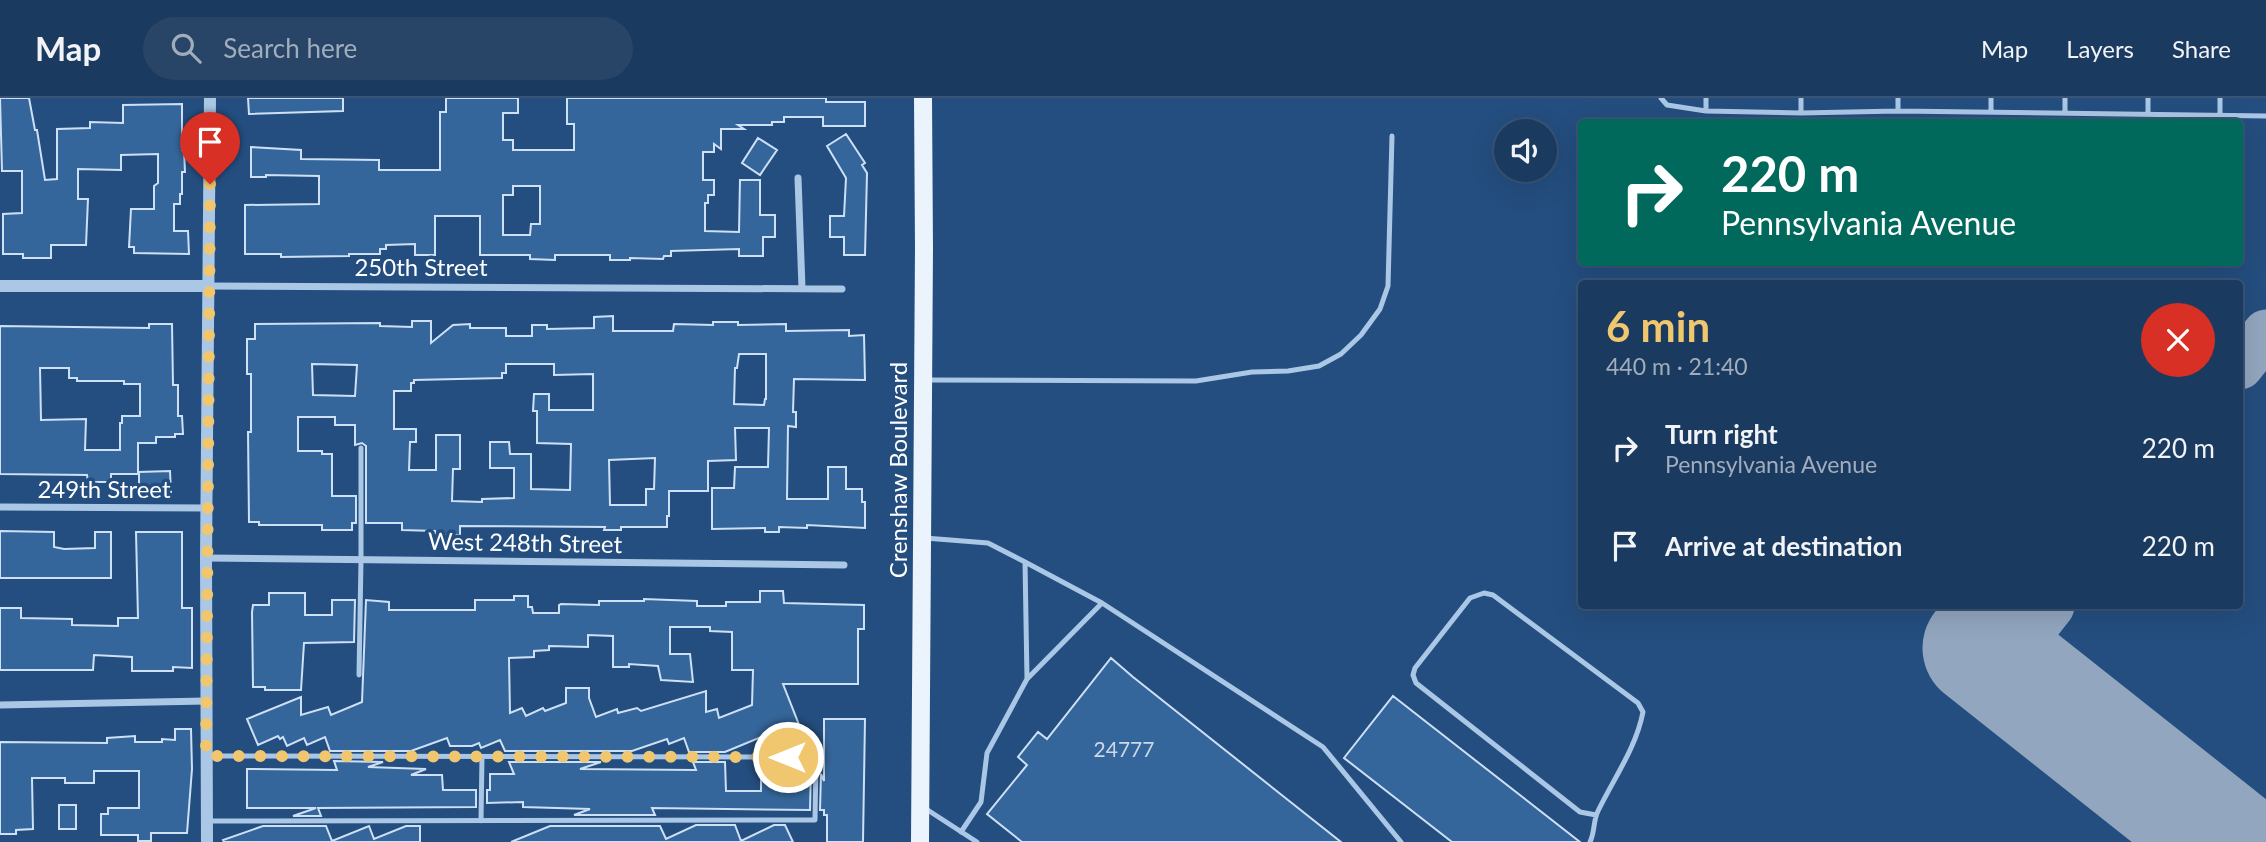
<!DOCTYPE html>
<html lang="en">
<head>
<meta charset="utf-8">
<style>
  body { margin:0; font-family:Lato,sans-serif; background:#284568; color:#f1f3f6; height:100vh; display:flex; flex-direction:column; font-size:26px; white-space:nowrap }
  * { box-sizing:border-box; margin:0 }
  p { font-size:23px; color:#a0adbd }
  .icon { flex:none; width:38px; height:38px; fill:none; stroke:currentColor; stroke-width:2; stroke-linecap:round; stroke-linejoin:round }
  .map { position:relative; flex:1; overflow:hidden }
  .sheet { position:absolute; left:1578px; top:182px; width:665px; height:329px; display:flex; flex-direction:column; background:#1b3a5f; border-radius:7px; box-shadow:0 7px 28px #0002,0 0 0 2px #395474 }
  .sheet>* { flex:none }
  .guide { position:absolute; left:1578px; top:21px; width:665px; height:147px; border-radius:7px; box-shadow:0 7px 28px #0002,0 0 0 2px #395474; background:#00695c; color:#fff; overflow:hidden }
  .tools { position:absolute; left:1494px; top:21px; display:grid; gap:14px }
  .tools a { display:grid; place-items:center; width:63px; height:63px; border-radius:50%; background:#1b3a5f; box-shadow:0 7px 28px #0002,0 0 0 2px #395474; font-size:35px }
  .pin { position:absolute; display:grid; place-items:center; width:60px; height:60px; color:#fff; margin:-72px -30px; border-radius:50% 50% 50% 0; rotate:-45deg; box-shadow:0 0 7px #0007 }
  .pin .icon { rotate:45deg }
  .me { position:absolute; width:77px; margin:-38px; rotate:270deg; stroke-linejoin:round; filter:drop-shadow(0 0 5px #0008) }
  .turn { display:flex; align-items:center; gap:24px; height:147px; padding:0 28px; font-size:32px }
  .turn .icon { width:91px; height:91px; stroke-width:2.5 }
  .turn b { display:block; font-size:49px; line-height:60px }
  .round { display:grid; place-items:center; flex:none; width:74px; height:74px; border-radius:37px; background:#284568 }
  .summary { display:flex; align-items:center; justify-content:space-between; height:119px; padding:0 28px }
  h1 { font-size:42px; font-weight:700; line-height:52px; color:#f0c66e }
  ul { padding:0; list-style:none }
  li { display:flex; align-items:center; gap:21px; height:98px; padding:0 28px }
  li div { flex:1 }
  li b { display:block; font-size:26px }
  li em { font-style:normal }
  header { display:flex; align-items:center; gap:42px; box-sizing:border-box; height:98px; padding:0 35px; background:#1b3a5f; border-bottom:2px solid #395474 }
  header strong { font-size:33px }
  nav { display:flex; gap:38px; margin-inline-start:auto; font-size:24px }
  .search { width:490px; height:63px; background:#284568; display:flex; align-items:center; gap:18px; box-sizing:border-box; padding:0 24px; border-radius:38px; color:#a0adbd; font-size:26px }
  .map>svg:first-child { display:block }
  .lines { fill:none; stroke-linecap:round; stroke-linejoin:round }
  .taxiway { stroke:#92a6bf; stroke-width:47 }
  .runway { stroke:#92a6bf; stroke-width:117 }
  .building { fill:#35669b; stroke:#cde0f5; stroke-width:2; fill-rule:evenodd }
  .service { stroke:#aac7e6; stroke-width:5 }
  .minor { stroke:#aac7e6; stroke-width:7 }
  .tertiary { stroke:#aac7e6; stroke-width:12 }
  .primary { stroke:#ebf3fd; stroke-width:18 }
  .route { stroke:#f0c66e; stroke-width:12; stroke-dasharray:0 21.6 }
  .labels { text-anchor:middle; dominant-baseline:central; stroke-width:7; stroke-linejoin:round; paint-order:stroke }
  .number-label { font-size:21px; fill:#ccd9e6 }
  .street-label { font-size:24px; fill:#fff; stroke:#244e7f }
</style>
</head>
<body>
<header>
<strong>Map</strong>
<div class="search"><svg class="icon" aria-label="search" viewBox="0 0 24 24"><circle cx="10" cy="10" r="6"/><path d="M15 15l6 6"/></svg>Search here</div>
<nav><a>Map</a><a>Layers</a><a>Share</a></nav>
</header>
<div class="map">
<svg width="2266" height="744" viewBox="0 0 2266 744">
  <rect width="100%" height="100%" fill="#244e7f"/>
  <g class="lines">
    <path class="taxiway" d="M2240 268 2266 235
      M2004 568 2051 508"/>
    <path class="runway" d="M1981 550 2226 744"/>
  </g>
  <path class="building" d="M0 0H29L35 32H37L45 82 57 81V31L90 30V24L123 25V7L182 6V52H184L185 74H182V96H180V106H174V133H188L189 156 134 155V149H129L131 111H154V88L158 85V56L121 57V72L78 71V101H88L86 147H51V160H23V156H3V116L22 115V73H2Z
    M248 0H343V13L249 16Z
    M446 0H518V15H503V42H513V52H574V26H567V0H826V4H865V28H823V19H784V24H772V27H738L744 31H721V51L714 46V54H703V82H714V97H708V105H705V133L739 134 740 82H760V117H775V139H763V158H739V151L671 153V158H664L663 161 630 160V162H610V157H555V162L530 161V157H480V118H435V157H415V146L386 147V151H380V156H349V158L281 159V156H245V107L319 106V78L266 77V79H251V49L301 52V61L379 62V72H440V14H446ZM513 88H540V126H531L530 137H503V97H513Z
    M846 36 865 65 862 67 867 75 865 157H844V139H830V118H844L846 80 827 48Z
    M758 40 777 52 760 77 742 65Z
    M613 218V233H673L674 226 713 227V224H738V227L786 226V233L849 232V238L864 237 865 282 794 281 793 314H796V329L788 328 787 401H828V369H846V391H862V404H865V430L807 427V430L779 429V434H765V430L712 431V390H734L735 369H768L769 330H735L736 362 708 363V393H669V418H667V429H621V432H604L605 429 460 428V437H435V433L402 432V425H366V348L362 345 355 347V327H335V319H298V353H322V356H332V398H356V425H352V432H322V427H259V424H249L248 334H251V276H247V241H255V226L380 225V228L412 229V223H431V245L453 227 470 226V230H506V238H532V227H547V231L594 230V219ZM739 256H766V301H765L764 307 734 306 735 270H737ZM312 266 357 267 355 298 313 297ZM506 266H554V277L593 276V312H549V296H534L533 313H537V345L571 346 570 392 531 391V356H510L509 344H490V370H514V400L482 401V404L452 403 453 371H460V337H436V372H409L410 344H416V331H394V293H411V285H414V282L502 280V275H506ZM655 360 654 391H646V407H610L609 362Z
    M149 226H172L173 287H178V318H182L183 336H175V339H156V345H138V376H111V384H88L87 377 0 376V228L149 230ZM40 270H69V280H77V283H124V286H140V318H122V325H120V352H85L86 321 41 322Z
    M170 373 171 395 139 396V374Z
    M0 433 54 434V449L64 451 95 450V434H111V480H0Z
    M136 434H182V510H192V570L173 569V573H132V559L94 557 93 572H0V510H21V520L72 521V527L118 528V520H138Z
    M760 493H783L784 505 864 507V531H858V586H783L805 642 778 654H770V649H765L761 639 725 654H689L684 640 669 646 667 641 632 653H505L500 642 481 650 479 645 472 648H450L447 640 411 653H330L325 639 307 647 304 640 287 648 283 639 280 641 278 638 258 647 247 621 301 599V617L328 609 331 617 362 604 366 502 389 504V512H475V502H514V498H528V509H532L533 515H559V507L561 506 599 507V503H644V501L697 503V508H726V504H760ZM670 529H710V533L732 534V572H753L752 607 719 620 717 611 706 614V593L641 613 637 610 618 615 617 611 596 619 589 600V590H566V605L545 613 543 610 526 618 522 610 510 615 509 560 534 559V553L549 552V548L588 549V537L613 538V569H629V566L658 568 661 582 693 584 690 556H670Z
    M269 495H305V517H332V502H355L354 544 304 545 301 592H265V589H253L252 514 253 507H269Z
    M1111 560 1133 579 1341 744H1022L987 716 1027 667 1018 659 1038 634 1047 641Z
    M1393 598 1580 744H1452L1344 660Z
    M824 621H865L863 744H827V717H824V712H820L821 676 824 683Z
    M175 631H191L192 671 187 735H151V743H138V737H101V716H108V710H139V673H94V685H65V680H32L33 731 16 732V736H0V644L107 645V640L135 638V644H162V641L175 642Z
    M334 663 383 664 368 669 426 671 411 677H442L443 692H476V709L318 710 321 718H293L316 710H247V671L337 672Z
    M509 664H601L580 671 696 672 693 664H725L726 693H761V679L762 675 769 676V668L811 670 810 712 652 710 655 717H574L590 711 523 709V704L487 705V692H490V676H514Z
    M59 707H76V731H59Z
    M696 727H735L741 743 774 727H785L793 744H511L550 728H660L666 741Z
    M263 728H326L332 743 369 728 374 741 406 728H420V744H224L223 742Z"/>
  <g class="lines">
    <path class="service" d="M1661 0 1667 7 1706 13V0
      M1991 0V14
      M2065 0V15
      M2148 0V16
      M1706 13 1801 15V0
      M1898 13 2266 18
      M1801 15 1898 13V0
      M2220 17V0
      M926 282 1196 283 1252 274 1288 273 1319 268 1341 256 1361 237 1380 211 1388 188 1392 38
      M925 440 988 445 1025 464
      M359 577 361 462V350
      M1027 581 1025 464 1102 505
      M207 658 816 659 815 722 207 723
      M923 709 977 744
      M481 723 482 659
      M961 734 981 704 987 655 1027 581 1102 505 1323 649 1401 744
      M1590 744C1595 734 1593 723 1598 713 1614 680 1636 650 1643 614L1638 605 1493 497 1484 495 1470 500 1415 570 1413 577 1416 585 1580 714 1596 717"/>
    <path class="minor" d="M798 80 802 190
      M209 188 842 191
      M0 409 208 410
      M206 460 844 467
      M0 607 206 603"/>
    <path class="tertiary" d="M0 188H209
      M207 744 206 460 210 0"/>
    <path class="primary" d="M920 744 924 150 923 0"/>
  </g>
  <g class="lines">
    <path class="route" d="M210 86 206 658 788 659"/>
  </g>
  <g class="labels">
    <g class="number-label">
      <text x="1124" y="650">24777</text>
    </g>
    <g class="street-label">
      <text x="421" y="168">250th Street</text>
      <text transform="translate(897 372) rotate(-90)">Crenshaw Boulevard</text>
      <text x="104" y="390">249th Street</text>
      <text transform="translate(525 444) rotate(1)">West 248th Street</text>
    </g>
  </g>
</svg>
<div class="tools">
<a><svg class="icon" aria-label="sound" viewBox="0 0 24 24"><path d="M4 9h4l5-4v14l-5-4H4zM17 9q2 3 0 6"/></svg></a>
</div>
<div class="pin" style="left:210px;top:86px;background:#d93025"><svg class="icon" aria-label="arrive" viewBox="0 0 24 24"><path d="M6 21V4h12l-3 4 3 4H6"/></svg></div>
<svg class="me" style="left:788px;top:659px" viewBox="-20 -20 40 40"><circle r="17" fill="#f0c66e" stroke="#fff" stroke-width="3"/><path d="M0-11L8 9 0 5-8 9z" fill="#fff"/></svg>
<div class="guide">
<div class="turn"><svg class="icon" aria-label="right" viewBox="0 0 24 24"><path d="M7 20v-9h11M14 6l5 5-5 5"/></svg><div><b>220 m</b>Pennsylvania Avenue</div></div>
</div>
<section class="sheet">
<div class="summary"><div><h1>6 min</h1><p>440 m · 21:40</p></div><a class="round" style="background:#d93025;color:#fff"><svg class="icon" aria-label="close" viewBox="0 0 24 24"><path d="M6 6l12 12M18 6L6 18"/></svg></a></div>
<ul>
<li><svg class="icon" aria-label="right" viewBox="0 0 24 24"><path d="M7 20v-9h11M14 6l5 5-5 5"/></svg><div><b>Turn right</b><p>Pennsylvania Avenue</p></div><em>220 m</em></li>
<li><svg class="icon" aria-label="arrive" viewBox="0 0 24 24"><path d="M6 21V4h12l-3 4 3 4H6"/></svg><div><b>Arrive at destination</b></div><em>220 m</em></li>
</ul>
</section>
</div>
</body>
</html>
